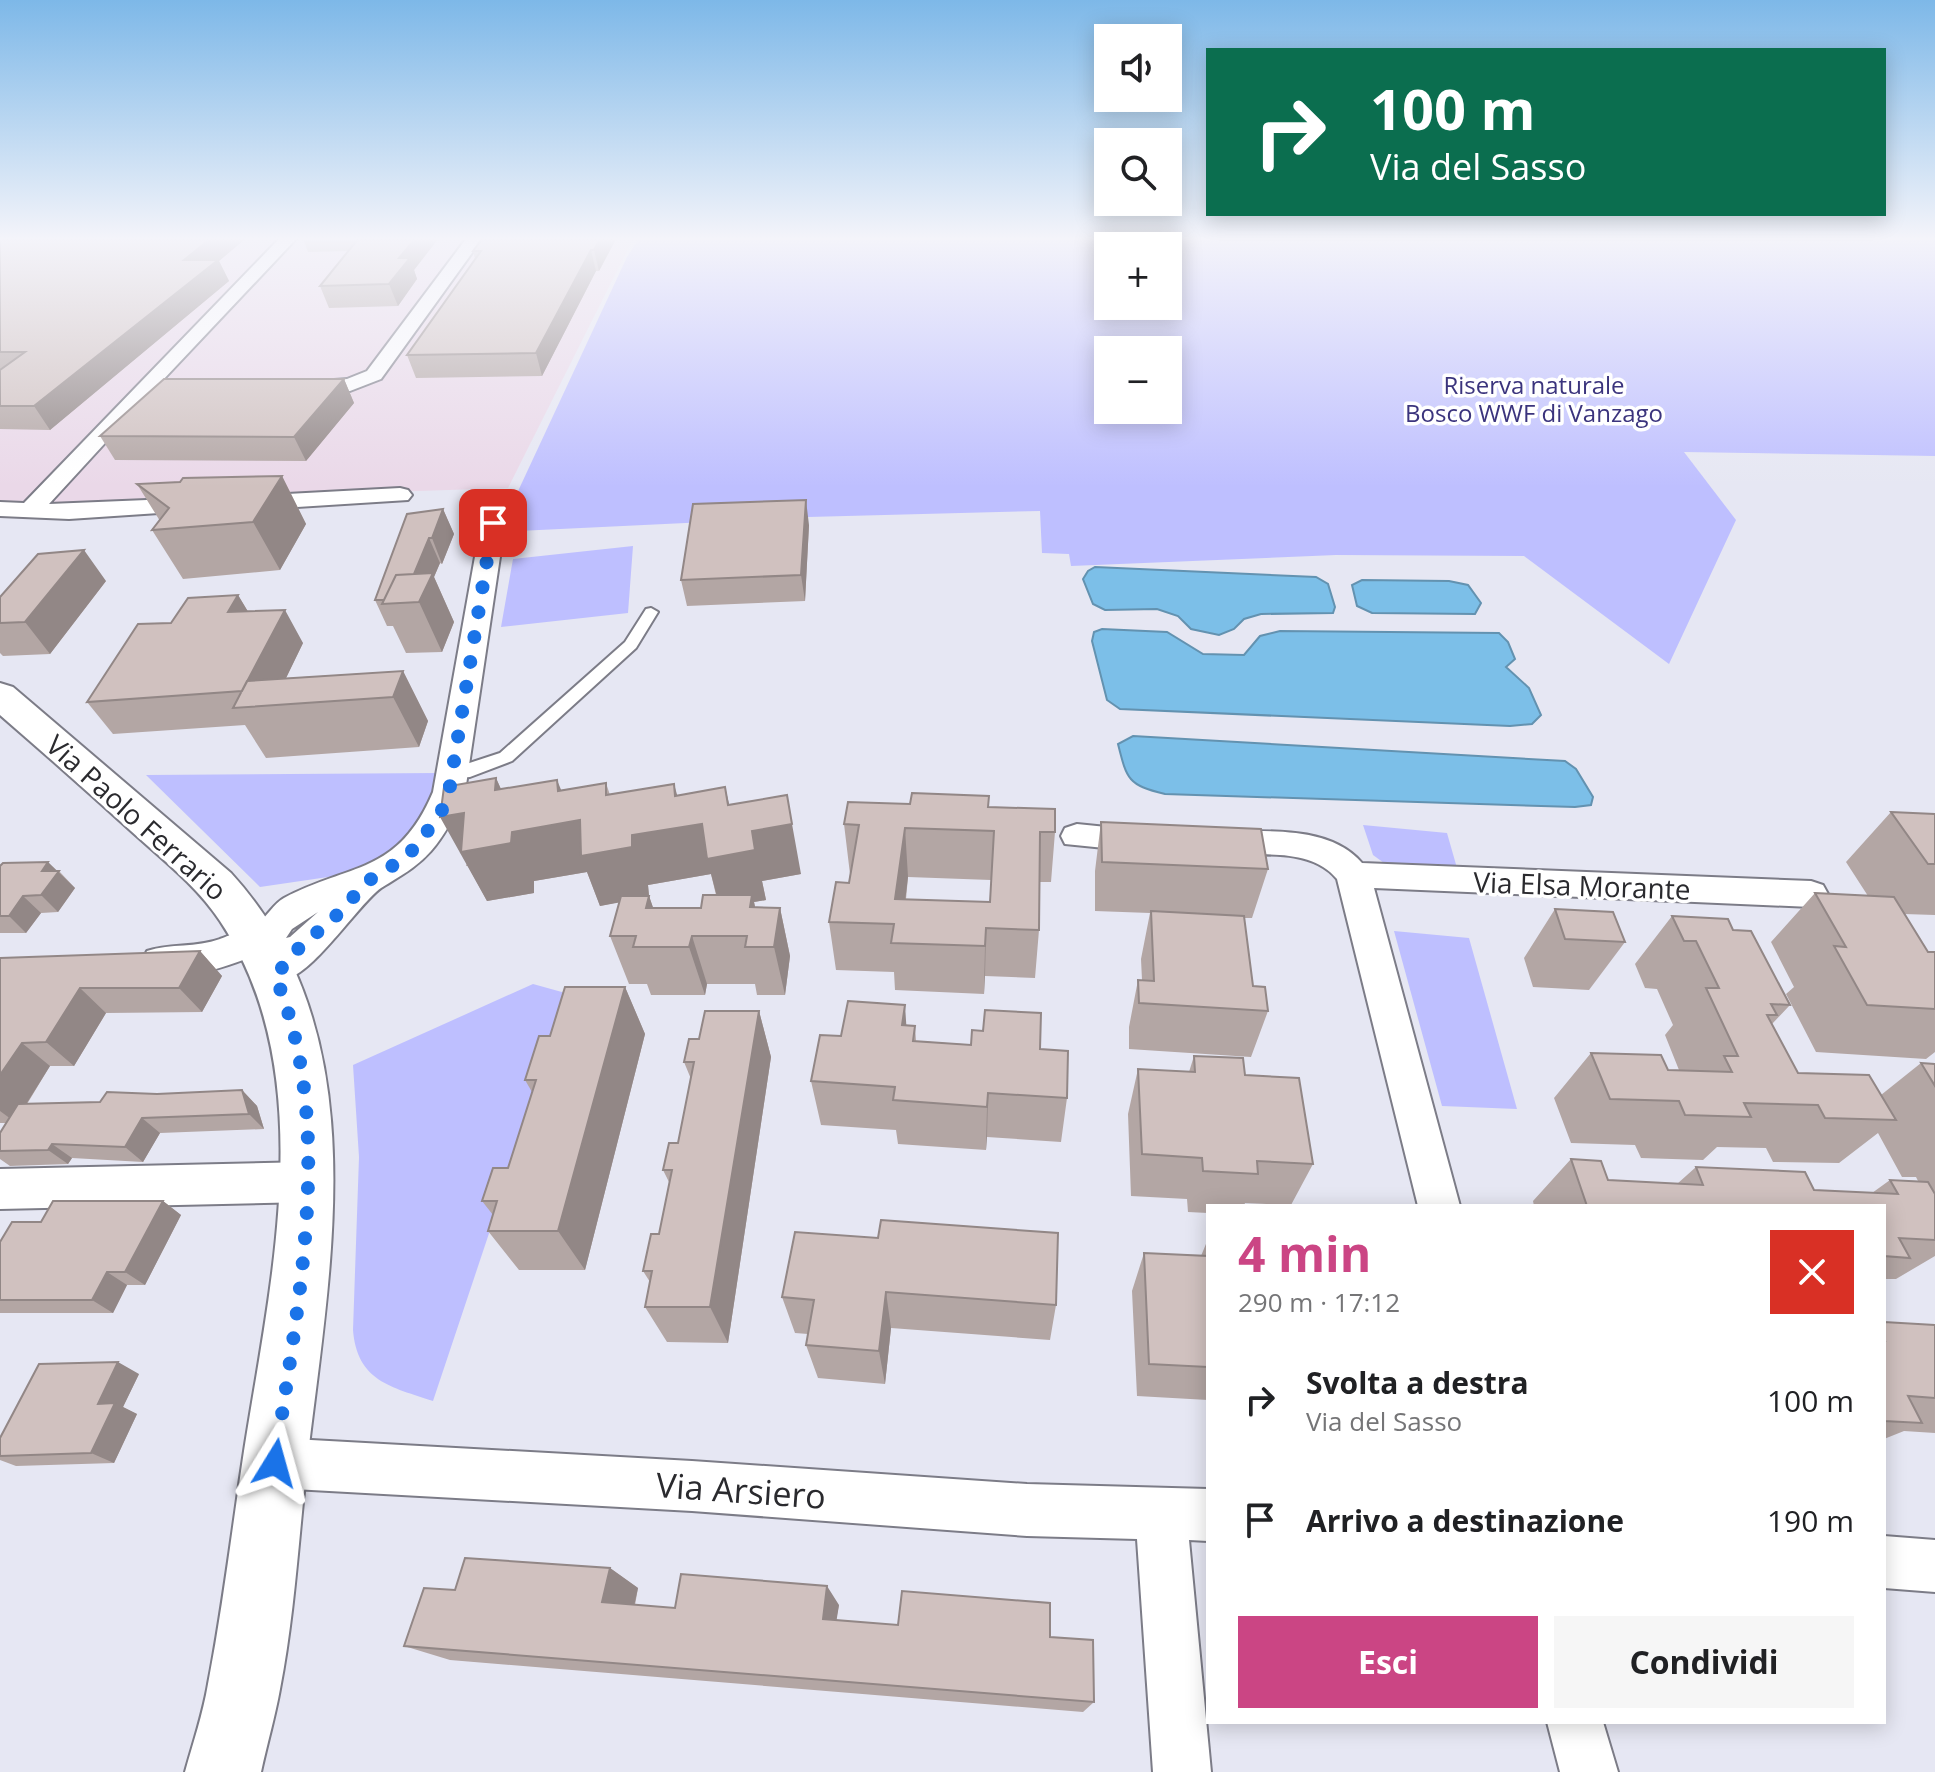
<!DOCTYPE html>
<html lang="it">
<head>
<meta charset="utf-8">
<style>
  body { margin:0; font-family:"Open Sans",sans-serif; background:#f6f6f6; color:#202124; height:100vh; display:flex; flex-direction:column; font-size:30px; white-space:nowrap }
  * { box-sizing:border-box; margin:0 }
  p { font-size:26px; color:#757577 }
  .icon { flex:none; width:44px; height:44px; fill:none; stroke:currentColor; stroke-width:2; stroke-linecap:round; stroke-linejoin:round }
  .map { position:relative; flex:1; overflow:hidden }
  .details { position:absolute; left:1206px; top:1204px; width:680px; height:520px; display:flex; flex-direction:column; background:#fff; border-radius:0px; box-shadow:0 4px 20px #0003 }
  .details>* { flex:none }
  .banner { position:absolute; left:1206px; top:48px; width:680px; height:168px; border-radius:0px; box-shadow:0 4px 20px #0003; background:#0b6e4f; color:#fff; overflow:hidden }
  .controls { position:absolute; left:1094px; top:24px; display:grid; gap:16px }
  .controls a { display:grid; place-items:center; width:88px; height:88px; border-radius:0px; background:#fff; box-shadow:0 4px 20px #0003; font-size:40px }
  .pin { position:absolute; display:grid; place-items:center; width:68px; height:68px; color:#fff; margin:-34px; border-radius:16px; box-shadow:0 4px 12px #0006 }
  .me { position:absolute; width:88px; margin:-44px; rotate:8deg; stroke-linejoin:round; filter:drop-shadow(0 0 6px #0008) }
  .turn { display:flex; align-items:center; gap:28px; height:168px; padding:0 32px; font-size:36px }
  .turn .icon { width:104px; height:104px; stroke-width:2.5 }
  .turn b { display:block; font-size:56px; line-height:68px }
  .round { display:grid; place-items:center; flex:none; width:84px; height:84px; border-radius:0px; background:#f6f6f6 }
  .overview { display:flex; align-items:center; justify-content:space-between; height:136px; padding:0 32px }
  h1 { font-size:48px; font-weight:700; line-height:60px; color:#cb4584 }
  .action { display:flex; gap:16px; margin-top:auto; padding:16px 32px }
  .action a { flex:1; height:92px; border-radius:0px; background:#cb4584; color:#fff; font-size:32px; font-weight:700; line-height:92px; text-align:center }
  .action a+a { background:#f6f6f6; color:#202124 }
  ul { padding:0; list-style:none }
  li { display:flex; align-items:center; gap:24px; height:120px; padding:0 32px }
  li div { flex:1 }
  li b { display:block; font-size:30px }
  li em { font-style:normal }
  .map>svg:first-child { display:block }
  .industrial { fill:#ead8e8 }
  .green { fill:#bebfff; fill-rule:evenodd }
  .water { fill:#7cbfe8; stroke:#6392b0; stroke-width:2 }
  .lines { fill:none; stroke-linecap:round; stroke-linejoin:round }
  .service-casing { stroke:#7c7c87; stroke-width:4 }
  .minor-casing { stroke:#7c7c87; stroke-width:4 }
  .tertiary-casing { stroke:#7c7c87; stroke-width:4 }
  .service { fill:#fff; fill-rule:evenodd }
  .minor { fill:#fff; fill-rule:evenodd }
  .tertiary { fill:#fff; fill-rule:evenodd }
  .wall { fill:#b3a6a4; fill-rule:evenodd }
  .shaded-wall { fill:#928786 }
  .building { fill:#d0c1bf; stroke:#928786; stroke-width:2; fill-rule:evenodd }
  .route { stroke:#1a73e8; stroke-width:14; stroke-dasharray:0 25.2 }
  .labels { text-anchor:middle; dominant-baseline:central; stroke-width:7; stroke-linejoin:round; paint-order:stroke }
  .far-park-label { font-size:24px; fill:#3b347d; stroke:#fff }
  .street-label { font-size:28px; fill:#2a2a2e; stroke:#fff }
  .near-street-label { font-size:34px; fill:#2a2a2e; stroke:#fff }
</style>
</head>
<body>
<div class="map">
<svg width="1935" height="1772" viewBox="0 0 1935 1772">
  <rect width="100%" height="100%" fill="#e6e7f3"/>
  <path class="industrial" d="M0 239H633L508 488 0 505Z"/>
  <path class="green" d="M639 239H1935V456L1684 452 1736 520 1669 664 1524 556 1336 555 1071 566 1069 554 1042 553 1040 511 808 517 499 532 627 257ZM1108 246H1168V306H1108ZM1108 350H1168V410H1108Z
    M633 546 628 613 501 627 513 559Z
    M439 773 425 818 410 839 369 871 260 887 146 775Z
    M1363 825 1447 833 1457 868 1384 863 1373 855Z
    M1394 931 1469 938 1517 1109 1442 1106Z
    M533 984 569 994 433 1401C391 1387 357 1381 353 1330L359 1157 353 1065Z"/>
  <path class="water" d="M1095 567 1316 577 1328 584 1335 607 1333 613 1261 614 1244 619 1234 629 1219 635 1191 629 1178 616 1157 609 1105 610 1093 604 1083 579 1088 571Z
    M1362 580 1449 581 1468 585 1481 603 1475 614 1372 613 1357 606 1352 585Z
    M1102 629 1167 632 1203 654 1244 655 1260 636 1280 631 1499 633 1508 642 1515 659 1506 667 1529 688 1541 715 1532 724 1510 726 1120 709 1107 700 1092 641 1094 632Z
    M1133 736 1565 761 1576 769 1593 797 1591 805 1575 807 1165 794C1128 785 1127 780 1118 744Z"/>
  <g class="lines">
    <g class="service-casing">
      <path id="service" d="M651 608 658 612 636 648 512 761 470 777 445 779 443 775 445 771 500 753 625 642 646 609Z"/>
    </g>
    <g class="minor-casing">
      <path id="minor" d="M279 239H296L161 382 208 383 211 387 208 391 150 394 49 504 196 498 204 500 208 505 204 510 69 519 0 516V502L24 503Z
        M466 239H482L381 379 350 391H295L292 387 295 383 347 379 367 371Z
        M400 488 408 490 412 495 408 500 249 510 241 508 237 503 241 498 249 496Z
        M493 516 501 518 505 523 465 792C456 813 446 834 431 851 416 868 400 876 381 888 359 903 309 981 282 979 278 979 274 977 270 975L266 967 251 963 248 958C218 970 179 982 147 971L142 961 147 951C171 943 196 948 220 939 226 937 255 925 258 923 268 916 273 904 284 898 350 863 398 875 433 792L481 523 485 518ZM318 912 290 937 286 938 292 929Z
        M1077 824 1156 832 1160 840 1156 848 1144 852 1065 844 1061 836 1065 828Z
        M1217 831C1263 832 1329 824 1362 863L1811 881 1823 885 1828 894 1823 903 1811 907 1374 888 1460 1206H1418L1337 879C1310 846 1255 856 1217 855L1205 851 1201 843 1205 835Z
        M307 1162 322 1168 328 1182 322 1196 307 1202 0 1209V1169Z
        M275 1438 692 1461 1027 1484 1208 1489V1541L1189 1540 1211 1772H1153L1137 1539 1027 1536 692 1511 275 1488 257 1481 250 1463 257 1445Z
        M1884 1536 1935 1540V1592L1884 1588Z
        M1547 1722H1603L1618 1772H1560Z"/>
    </g>
    <g class="tertiary-casing">
      <path id="tertiary" d="M0 683 13 687 231 873C377 1033 331 1259 308 1454 299 1532 295 1612 280 1689 275 1717 267 1744 261 1772H185C193 1743 203 1714 208 1684 223 1607 232 1529 244 1451 270 1284 322 1073 220 921 197 886 162 859 131 831 88 792 44 753 0 715Z"/>
    </g>
    <use href="#service" class="service"/>
    <use href="#minor" class="minor"/>
    <use href="#tertiary" class="tertiary"/>
  </g>
  <path class="wall" d="M0 239H245L219 261 229 281 50 430 0 429Z
    M303 239H438L414 270 417 279 398 306 329 308 320 286 349 251 308 252Z
    M616 239 599 271H596L542 376 416 378 407 355 475 259 473 251Z
    M344 379 354 403 306 461 115 460 100 436Z
    M282 476 306 524 280 570 183 579 152 530 160 521 137 484Z
    M443 509 454 534 442 564 440 563 434 577 454 622 442 652 406 653 393 626H387L375 600Z
    M809 525 805 601 687 606 681 580Z
    M106 581 50 654 3 656 0 653V597Z
    M238 595 248 612 303 643 286 678 403 671 428 721 419 747 266 758 245 725 113 734 87 702 171 623Z
    M496 778 501 789 561 790 606 783 610 795H678L729 805 801 874 762 881 766 900 754 902 755 907 780 908 790 956 785 995H757L755 984H707L705 995H651L647 984H629L610 936 619 902 600 906 587 872 534 881V893L487 901 468 866H466ZM711 874 716 895 701 908H653L649 896 648 885Z
    M988 807 1055 832 1051 882H1040L1039 930 1035 978 985 976 984 994 895 990 894 972 836 970 829 922 849 883 850 874 844 824ZM908 877 991 880 990 902 906 899Z
    M1891 812 1935 814V915L1904 914 1928 952H1935V1052L1926 1059 1816 1052 1786 994 1794 987 1771 942 1815 893 1868 896 1846 862Z
    M1101 822 1268 869 1252 918H1244L1253 986 1268 1011 1251 1057 1129 1049V1027L1138 980H1142L1141 959 1150 913 1095 911V871Z
    M0 866 59 871 75 888 58 912 41 913 26 933H0Z
    M1555 909 1625 942 1589 990 1533 987 1524 958Z
    M1672 916 1733 930 1790 1005 1772 1024 1798 1073 1881 1095 1921 1063 1935 1064V1256L1896 1279H1884V1206H1534L1533 1201 1571 1159 1608 1180 1677 1184 1696 1167 1814 1190 1872 1193 1890 1180 1918 1181 1916 1177H1902L1878 1133 1839 1163 1773 1162 1766 1148 1717 1147 1703 1160 1641 1158 1635 1145 1571 1143 1554 1098 1591 1053 1668 1070H1679L1665 1035 1673 1025 1657 989 1645 988 1635 964Z
    M200 951 222 976 202 1012 106 1013 74 1066H50L27 1104 100 1102 157 1094 242 1090 257 1106 264 1129 160 1133 143 1162 72 1158 68 1164 10 1166 0 1159V1133L6 1123H0V958Z
    M625 987 645 1034 585 1270H519L488 1231 493 1215 482 1201 508 1168 532 1092 525 1080 550 1036Z
    M759 1011 771 1057 728 1343 667 1342 645 1307 650 1282 643 1271 659 1234 670 1184 663 1170 678 1143 691 1079 684 1062 699 1039Z
    M906 1026H915L916 1041 1040 1049 1067 1098 1061 1142 987 1137 986 1150 898 1144 896 1130 821 1125 811 1081 841 1036Z
    M1194 1056 1245 1075 1313 1164 1291 1205 1245 1203 1244 1206H1208V1213L1188 1212 1187 1199 1131 1196 1128 1114 1138 1069 1189 1072Z
    M163 1201 181 1215 145 1285H127L113 1313H0V1242L41 1222Z
    M795 1232 1056 1305 1050 1340 891 1328 885 1384 818 1378 806 1345 808 1334 795 1333 782 1297Z
    M1208 1239V1400L1137 1396 1132 1291 1144 1253 1201 1256Z
    M1884 1322 1935 1325V1433L1904 1431 1884 1439Z
    M139 1374 123 1407 137 1414 114 1463 16 1466 0 1460V1438Z
    M610 1568 638 1588 635 1605 675 1608 839 1605 836 1620 1050 1637 1094 1702 1083 1712 450 1660 404 1646 455 1590Z"/>
  <path class="shaded-wall" d="M210 239H245L219 261 229 281 50 430 34 406 184 260Z
    M415 239H438L414 270 417 279 398 306 389 284 399 258Z
    M600 239H616L599 271 594 250Z
    M591 250 596 271 542 376 536 353Z
    M344 379 354 403 306 461 294 437Z
    M282 476 306 524 280 570 253 522Z
    M806 500 809 525 805 601 801 575Z
    M443 509 454 534 442 564 432 538Z
    M429 538 440 563 434 577 454 622 442 652 419 602 404 600Z
    M84 550 106 581 50 654 25 622Z
    M238 595 258 628 228 612Z
    M285 610 303 643 273 705 242 691Z
    M403 671 428 721 419 747 393 697Z
    M496 778 518 828 558 791 557 780 574 821 580 820 632 835 675 796 674 784 686 826 728 805 725 787 737 837 752 831 792 824 801 874 762 881 766 900 754 902 763 944 720 908 711 874 648 885 649 896 666 944 646 908 649 897 600 906 587 872 534 881V893L487 901 440 817 464 813 512 832 495 790Z
    M905 828 908 877 900 943 895 899Z
    M48 862 75 888 58 912 41 895 42 871Z
    M23 896 41 913 26 933 9 916Z
    M780 908 790 956 785 995 774 947Z
    M986 928 985 976 984 994 985 946Z
    M692 936 707 984 705 995 689 947Z
    M200 951 222 976 202 1012 179 988Z
    M625 987 645 1034 585 1270 558 1231Z
    M80 988 106 1013 74 1066 46 1042Z
    M905 1005 908 1051 902 1025Z
    M759 1011 771 1057 728 1343 710 1307Z
    M22 1043 50 1066 15 1122 0 1111V1075Z
    M242 1090 257 1106 264 1129 249 1114Z
    M988 1093 987 1137 986 1150 987 1107Z
    M142 1118 160 1133 143 1162 125 1147Z
    M52 1144 72 1158 68 1164 48 1150Z
    M163 1201 181 1215 145 1285 125 1272Z
    M107 1272 127 1285 113 1313 92 1300Z
    M886 1292 891 1328 885 1384 879 1351Z
    M118 1362 139 1374 123 1407 137 1414 114 1463 91 1453 98 1404Z
    M610 1568 638 1588 631 1620 602 1602Z
    M827 1586 839 1605 834 1636 823 1619Z"/>
  <path class="building" d="M0 239H210L184 260H218L34 406H0V370L25 352H0Z
    M358 239H415L399 258H410L389 284 320 286Z
    M482 239H600L594 250H591L536 353 407 355 481 251H473Z
    M164 379H344L294 437 100 436Z
    M282 476 253 522 152 530 169 508 137 484 180 482 183 478Z
    M806 500 801 575 681 580 693 504Z
    M443 509 432 538H429L414 574 396 575 384 600H375L407 514Z
    M84 550 25 622 0 623V597L38 554Z
    M433 573 419 602 382 604 396 575Z
    M238 595 228 612 285 610 242 691 87 702 138 624 171 623 188 598Z
    M403 671 393 697 233 708 247 681Z
    M496 778 495 790 557 780 558 791 606 783V795L674 784 675 796 725 787 728 805 787 795 792 824 752 831 755 850 707 859 702 824 632 835V847L581 856 580 820 512 832 511 843 461 852 464 813 440 817 444 787Z
    M912 793 989 796 988 807 1055 809V832H1040L1039 930 986 928 985 946 891 943 894 924 829 922 836 882 849 883 859 825 844 824 848 802 910 804ZM905 828 994 831 990 902 895 899Z
    M1891 812 1935 814V864H1928Z
    M1101 822 1261 829 1268 869 1102 862Z
    M48 862 42 871H59L41 895 23 896 9 916H0V866L3 863Z
    M1815 893 1894 897 1928 952H1935V1009L1867 1005 1834 946 1846 947Z
    M703 895H752L750 907 780 908 774 947H745L747 936H692L689 947H633L636 936H610L621 896H649L646 908H701Z
    M1555 909 1613 912 1625 942 1565 939Z
    M1151 911 1244 916 1253 986 1265 987 1268 1011 1139 1003 1138 980 1154 981Z
    M1672 916 1728 919 1733 930 1751 931 1790 1005 1771 1004 1777 1015H1767L1798 1073 1869 1075 1896 1120 1825 1118 1818 1105 1744 1103 1751 1117 1685 1115 1679 1101 1610 1099 1591 1053 1661 1055 1668 1070 1732 1072 1724 1056H1738L1706 988H1719L1696 941H1684Z
    M200 951 179 988H80L46 1042 22 1043 0 1075V958Z
    M565 987H625L558 1231H488L497 1201H482L493 1168H508L536 1080H525L539 1036H550Z
    M848 1001 905 1005 902 1025 915 1026 913 1041 971 1045 972 1030 983 1031 985 1010 1041 1013 1040 1049 1068 1051 1067 1098 988 1093 987 1107 893 1100 895 1087 811 1081 820 1035 841 1036Z
    M705 1011H759L710 1307H645L652 1271H643L651 1234H659L672 1170H663L669 1143H678L694 1062H684L689 1039H699Z
    M1194 1056 1243 1058 1245 1075 1299 1078 1313 1164 1257 1161 1258 1174 1203 1171 1202 1158 1142 1154 1138 1069 1195 1072Z
    M1921 1063 1935 1064V1086Z
    M242 1090 249 1114 142 1118 125 1147 52 1144 48 1150 0 1151V1133L18 1104 100 1102 107 1092 157 1094Z
    M1571 1159 1601 1161 1608 1180 1703 1185 1696 1167 1805 1172 1814 1190 1898 1194 1890 1180 1928 1182 1935 1194V1240L1899 1238 1910 1258 1884 1256V1206H1587Z
    M53 1201H163L125 1272H107L92 1300H0V1242L12 1222H41Z
    M881 1220 1058 1233 1056 1305 886 1292 879 1351 806 1345 814 1300 782 1297 795 1232 878 1238Z
    M1144 1253 1208 1256V1367L1149 1364Z
    M1884 1322 1935 1325V1398L1908 1396 1922 1423 1884 1421V1341H1885L1884 1338Z
    M118 1362 98 1404 115 1403 91 1453 0 1456V1438L39 1364Z
    M465 1558 610 1568 602 1602 675 1608 681 1574 827 1586 823 1619 898 1625 902 1591 1050 1603V1637L1093 1640 1094 1702 404 1646 424 1588 455 1590Z"/>
  <linearGradient id="sky" x2="0" y2="1"><stop stop-color="#7db8e8"/><stop offset="0.49" stop-color="#f4f4fa"/><stop offset="1" stop-color="#f4f4fa" stop-opacity="0"/></linearGradient>
  <rect width="1935" height="487" fill="url(#sky)"/>
  <g class="lines">
    <path class="route" d="M275 1463C296 1309 338 1125 275 976L298 949 337 915 368 881 405 858 420 842 442 810 449 792 493 523"/>
  </g>
  <g class="labels">
    <g class="far-park-label">
      <text x="1534" y="384">Riserva naturale<tspan x="1534" dy="28">Bosco WWF di Vanzago</tspan></text>
    </g>
    <g class="street-label">
      <text transform="translate(137 817) rotate(42)">Via Paolo Ferrario</text>
      <text transform="translate(1582 885) rotate(2)">Via Elsa Morante</text>
    </g>
    <g class="near-street-label">
      <text transform="translate(741 1490) rotate(4)">Via Arsiero</text>
    </g>
  </g>
</svg>
<div class="controls">
<a><svg class="icon" aria-label="sound" viewBox="0 0 24 24"><path d="M4 9h4l5-4v14l-5-4H4zM17 9q2 3 0 6"/></svg></a>
<a><svg class="icon" aria-label="search" viewBox="0 0 24 24"><circle cx="10" cy="10" r="6"/><path d="M15 15l6 6"/></svg></a>
<a>+</a>
<a>−</a>
</div>
<div class="pin" style="left:493px;top:523px;background:#d93025"><svg class="icon" aria-label="arrive" viewBox="0 0 24 24"><path d="M6 21V4h12l-3 4 3 4H6"/></svg></div>
<svg class="me" style="left:275px;top:1463px" viewBox="-20 -20 40 40"><path d="M0-17L14 15 0 8-14 15z" fill="#1a73e8" stroke="#fff" stroke-width="4"/></svg>
<div class="banner">
<div class="turn"><svg class="icon" aria-label="right" viewBox="0 0 24 24"><path d="M7 20v-9h11M14 6l5 5-5 5"/></svg><div><b>100 m</b>Via del Sasso</div></div>
</div>
<section class="details">
<div class="overview"><div><h1>4 min</h1><p>290 m · 17:12</p></div><a class="round" style="background:#d93025;color:#fff"><svg class="icon" aria-label="close" viewBox="0 0 24 24"><path d="M6 6l12 12M18 6L6 18"/></svg></a></div>
<ul>
<li><svg class="icon" aria-label="right" viewBox="0 0 24 24"><path d="M7 20v-9h11M14 6l5 5-5 5"/></svg><div><b>Svolta a destra</b><p>Via del Sasso</p></div><em>100 m</em></li>
<li><svg class="icon" aria-label="arrive" viewBox="0 0 24 24"><path d="M6 21V4h12l-3 4 3 4H6"/></svg><div><b>Arrivo a destinazione</b></div><em>190 m</em></li>
</ul>
<div class="action"><a>Esci</a><a>Condividi</a></div>
</section>
</div>
</body>
</html>
